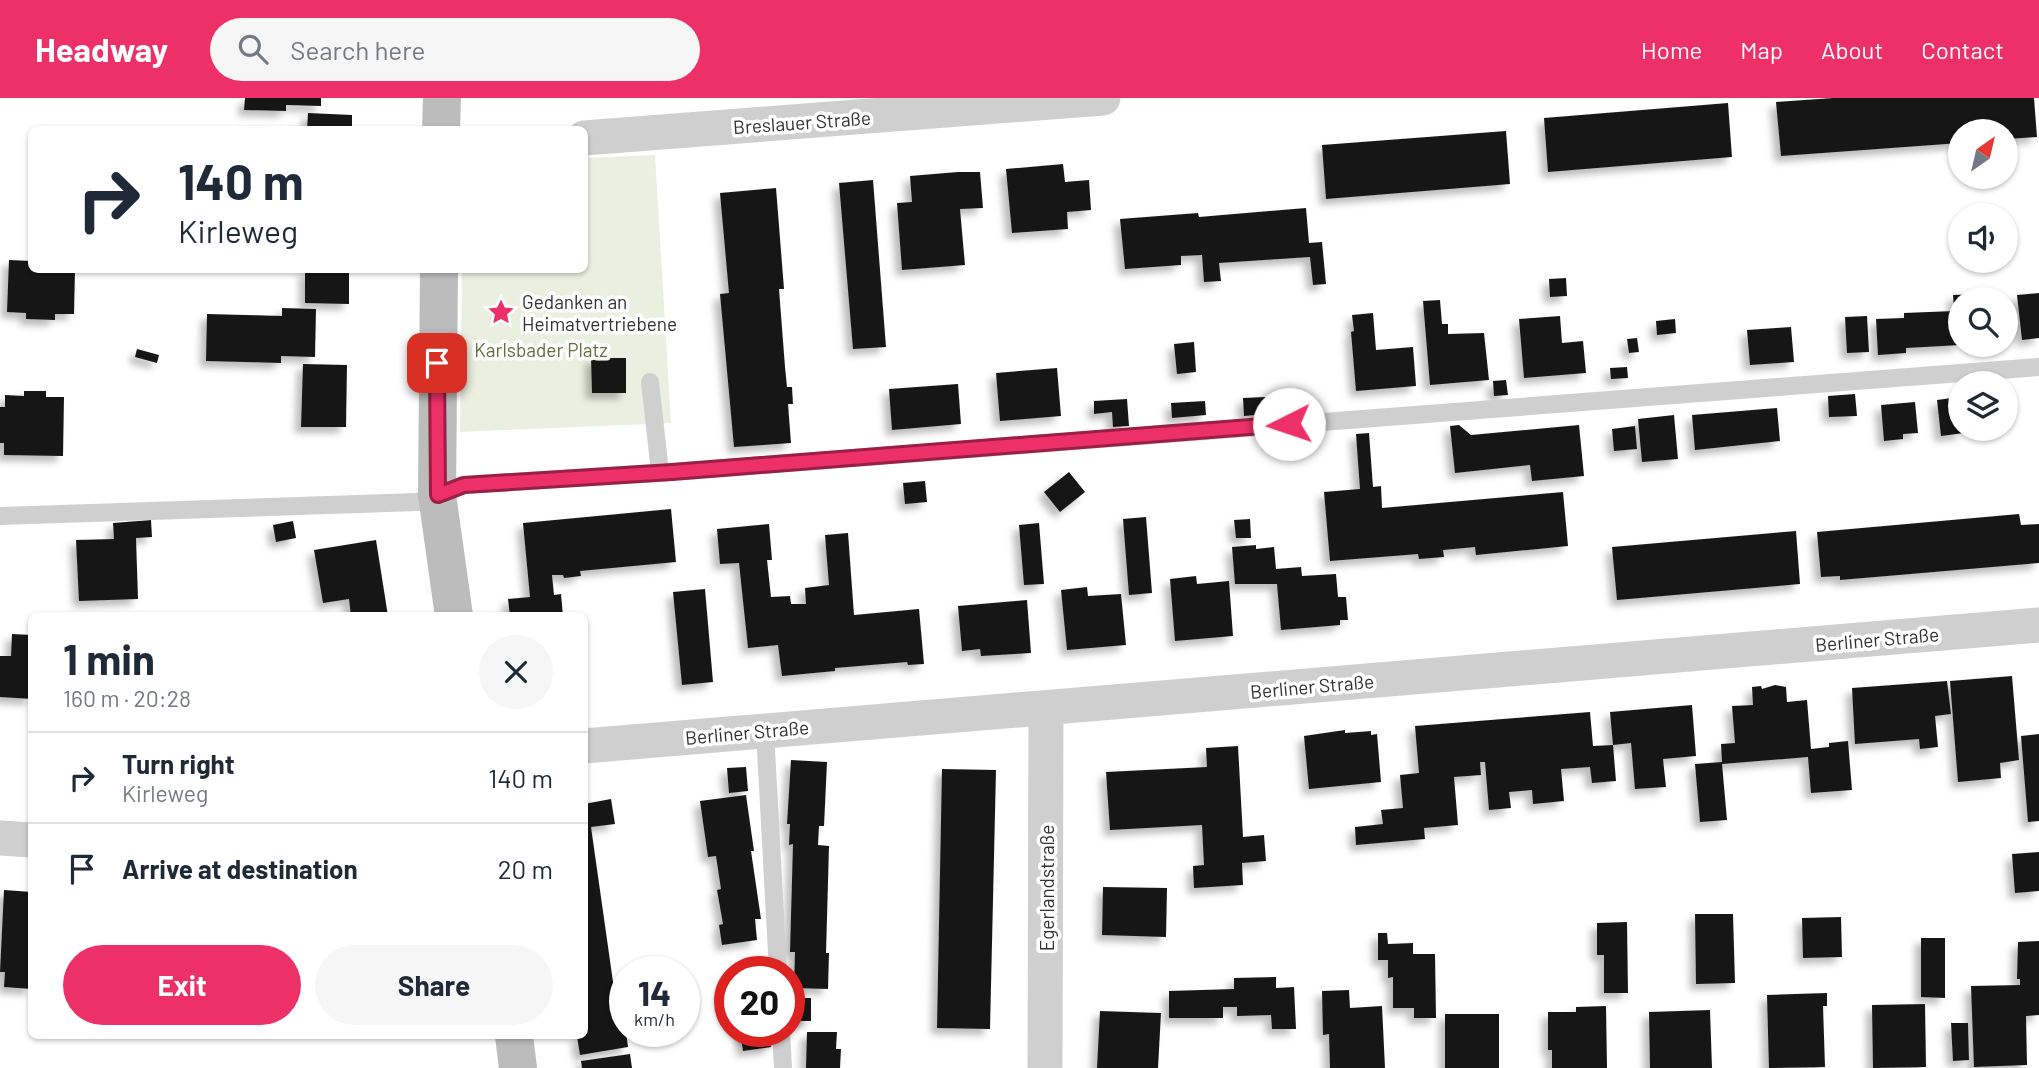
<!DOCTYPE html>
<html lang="en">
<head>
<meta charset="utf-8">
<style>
  body { margin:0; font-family:Barlow,sans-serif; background:#f6f6f7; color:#1f2937; height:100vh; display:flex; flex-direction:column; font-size:26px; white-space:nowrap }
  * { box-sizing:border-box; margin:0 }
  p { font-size:23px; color:#747a83 }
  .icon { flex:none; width:38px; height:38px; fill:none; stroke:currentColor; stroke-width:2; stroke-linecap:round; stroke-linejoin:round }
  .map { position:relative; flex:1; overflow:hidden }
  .details { position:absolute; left:28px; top:514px; width:560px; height:427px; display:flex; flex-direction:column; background:#fff; border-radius:10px; box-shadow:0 2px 5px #0004 }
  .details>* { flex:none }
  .top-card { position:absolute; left:28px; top:28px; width:560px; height:147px; border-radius:10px; box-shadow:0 2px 5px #0004; background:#fff; color:#1f2937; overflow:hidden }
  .needle { width:46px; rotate:34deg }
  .fabs { position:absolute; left:1948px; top:21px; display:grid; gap:14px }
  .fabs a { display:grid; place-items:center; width:70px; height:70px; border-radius:50%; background:#fff; box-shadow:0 2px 5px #0004; font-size:35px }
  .speed { position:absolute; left:609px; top:858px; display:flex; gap:14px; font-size:35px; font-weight:700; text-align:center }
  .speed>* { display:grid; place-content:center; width:91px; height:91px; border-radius:50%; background:#fff; box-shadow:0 2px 5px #0004; line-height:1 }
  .speed small { font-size:18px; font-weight:400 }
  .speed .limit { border:10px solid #d22; background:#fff; color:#111 }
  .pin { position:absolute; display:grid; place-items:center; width:60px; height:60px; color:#fff; margin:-30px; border-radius:14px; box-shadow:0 4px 10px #0006 }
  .me { position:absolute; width:77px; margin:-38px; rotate:266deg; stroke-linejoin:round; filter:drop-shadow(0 0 5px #0008) }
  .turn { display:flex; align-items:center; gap:24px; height:147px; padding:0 35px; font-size:32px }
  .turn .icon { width:91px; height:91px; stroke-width:2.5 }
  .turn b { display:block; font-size:49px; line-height:60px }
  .round { display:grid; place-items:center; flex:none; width:74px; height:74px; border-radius:37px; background:#f6f6f7 }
  .headline { display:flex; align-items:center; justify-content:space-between; height:119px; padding:0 35px }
  h1 { font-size:42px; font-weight:700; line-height:52px }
  .cta { display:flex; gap:14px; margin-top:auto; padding:14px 35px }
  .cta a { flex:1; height:80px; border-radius:42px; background:#ed3068; color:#fff; font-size:28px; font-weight:700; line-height:80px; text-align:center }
  .cta a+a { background:#f6f6f7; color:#1f2937 }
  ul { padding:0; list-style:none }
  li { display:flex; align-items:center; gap:21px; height:91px; padding:0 35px; border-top:2px solid #e0e1e3 }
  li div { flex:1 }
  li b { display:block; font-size:26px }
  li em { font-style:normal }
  header { display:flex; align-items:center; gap:42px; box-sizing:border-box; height:98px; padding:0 35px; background:#ed3068; color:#fff }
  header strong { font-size:33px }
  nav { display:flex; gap:38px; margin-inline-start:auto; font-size:24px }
  .search { width:490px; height:63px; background:#f6f6f7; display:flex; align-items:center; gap:18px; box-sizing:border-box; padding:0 24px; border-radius:38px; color:#747a83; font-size:26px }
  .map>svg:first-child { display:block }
  .green { fill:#ebefe0 }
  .building { fill:#191919; filter:url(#shadow) }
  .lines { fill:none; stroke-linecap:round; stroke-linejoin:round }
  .lane { stroke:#cfcfcf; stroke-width:18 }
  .street { stroke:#cfcfcf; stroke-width:35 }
  .secondary { stroke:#bcbcbc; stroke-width:38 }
  .route-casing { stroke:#9a1f44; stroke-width:18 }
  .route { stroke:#ed3068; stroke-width:12 }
  .labels { text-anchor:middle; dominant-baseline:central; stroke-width:7; stroke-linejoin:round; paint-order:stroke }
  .street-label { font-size:19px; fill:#323232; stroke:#fff }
  .poi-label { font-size:19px; fill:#323232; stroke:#fff; text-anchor:start }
  .park-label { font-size:19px; fill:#60713c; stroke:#fff }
</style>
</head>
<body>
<header>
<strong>Headway</strong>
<div class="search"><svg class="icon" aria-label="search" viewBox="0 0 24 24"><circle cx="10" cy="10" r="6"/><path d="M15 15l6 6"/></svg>Search here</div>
<nav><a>Home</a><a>Map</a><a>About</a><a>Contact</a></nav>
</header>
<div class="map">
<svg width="2039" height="970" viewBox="0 0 2039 970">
  <defs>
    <filter id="shadow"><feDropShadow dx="-6" dy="6" stdDeviation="3.5" flood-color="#0004"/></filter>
  </defs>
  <rect width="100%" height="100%" fill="#fff"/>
  <path class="green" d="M655 57 671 325 460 334 462 172H584L585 60Z"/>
  <path class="building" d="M245 0H321V8L286 7V13L244 12Z
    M1833 0H2034L2037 39 2006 41V33H1960V45L1781 58 1776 4Z
    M1728 5 1732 59 1548 74 1544 20Z
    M308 15 352 17V32H307Z
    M1506 33 1510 86 1326 101 1322 47Z
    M1063 66 1065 84 1089 82 1091 112 1067 114 1068 131 1012 135 1006 71Z
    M958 74H980L983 110 960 111 965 167 902 172 897 105 912 104 910 78Z
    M873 82 886 249 853 251 839 85Z
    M776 90 784 191H779L785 269 787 289H792L793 306H788L791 345 734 349 720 196 729 195 720 95Z
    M1306 110 1309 145 1322 144 1326 186 1313 187 1310 159 1219 165 1221 183 1204 184 1202 157 1181 158V167L1125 171 1120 121 1198 115 1199 119Z
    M9 162 32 163V172H75L74 216H55V222L26 221V215L7 214Z
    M305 172H349V206L305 205Z
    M1566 180 1567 198 1550 199 1549 181Z
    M2039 195V240L2022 242 2017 197Z
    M1977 196V201H1960V247L1906 250V255L1878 257 1876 221 1904 220V215L1954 213 1953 197Z
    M1440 202 1442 226H1448V236L1484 235 1489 282 1430 287 1423 203Z
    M282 210 316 211 315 259 281 258V265L206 263 207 216 282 218Z
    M1373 215 1376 252 1413 249 1416 288 1356 293 1351 234 1354 233 1352 217Z
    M1560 218 1562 245 1583 243 1586 275 1524 280 1519 221Z
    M1867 218 1869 254 1847 255 1845 219Z
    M1675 221 1676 235 1657 237 1656 223Z
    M1791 229 1794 264 1750 267 1747 232Z
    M1637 240 1639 254 1629 255 1627 241Z
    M1194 244 1196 274 1177 276 1174 246Z
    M137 251 159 257 157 265 135 259Z
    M591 260H626V295H592Z
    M303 266 347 267 346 329H301Z
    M1627 269 1628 280 1611 281 1610 270Z
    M1057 270 1061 318 1000 323 996 275Z
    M1506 282 1508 297 1494 298 1493 283Z
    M958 286 961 326 892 332 889 291Z
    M24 293H46V299H64L63 358 4 357V345H0V309H5V297L24 298Z
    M1855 296 1857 318 1829 319 1828 298Z
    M1265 299 1266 316 1244 318 1243 300Z
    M1959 299 1960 331H1963L1964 335 1941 338 1937 302Z
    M1127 301 1129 328 1113 329 1112 314 1094 316V303Z
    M1205 303 1206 317 1172 320 1171 305Z
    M1915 304 1918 335 1903 336V341L1884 343 1881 307Z
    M1777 310 1780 343 1695 352 1692 317Z
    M1674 317 1678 361 1642 364 1638 321Z
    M1459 327 1471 337 1579 327 1584 378 1532 383 1530 367 1455 375 1450 328Z
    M1635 328 1637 351 1614 353 1612 331Z
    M1369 335 1373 389 1381 388 1382 410 1563 394 1568 448 1476 457 1475 449 1443 452 1444 459 1419 461 1418 456 1330 463 1324 394 1360 391 1356 336Z
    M1069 374 1085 394 1060 414 1044 394Z
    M925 383 927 404 905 406 903 385Z
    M671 411 676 464 580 473 581 478 564 480 563 477H552L554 497 561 496 563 518H510L508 501 530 499 523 425Z
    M2019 416 2021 427 2039 426V465L1840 482V478L1821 479 1817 434Z
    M1146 419 1152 495 1129 497 1123 421Z
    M1250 421 1251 440H1236L1234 422Z
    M151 422 152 439 136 440 138 501 79 503 76 442 114 441 113 425Z
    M293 423 296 440 276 444 273 427Z
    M1039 425 1044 486 1024 487 1019 427Z
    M769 426 772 462H767L771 499 790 498 791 506H806L805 490 829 487 825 437 848 435 854 517 919 511 924 566 908 567 907 564 835 570V573L782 578 778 547 748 550 739 465 720 466 717 431Z
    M1796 433 1800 486 1617 502 1612 449Z
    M376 442 388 518H351L349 501 323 505 314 452Z
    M1256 447V451L1274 449 1276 471 1301 469 1302 478 1336 476 1338 499H1346L1348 522H1340V527L1281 532 1277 486H1235L1232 449Z
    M1196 478 1197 486 1229 483 1233 538 1175 543 1170 481Z
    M1087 489 1088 498 1121 496 1126 547 1067 552 1061 492Z
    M705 491 713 584 682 587 673 494Z
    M1027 502 1031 555 981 558 980 551 962 553 958 508Z
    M48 514H86V518H48Z
    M12 536 32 537V601L0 599V558H11Z
    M2012 578 2019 662 2000 665 2001 680 1958 684 1950 583Z
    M1947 583 1951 616 1935 618 1938 649 1920 651 1919 641 1855 646 1852 590Z
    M1775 587 1786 589 1787 604 1807 602 1811 651 1829 649V645L1848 643 1852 692 1811 695 1808 659 1722 666 1727 722 1700 724 1695 666 1722 664 1721 646 1735 645 1732 608 1753 607 1752 589 1761 588 1762 591Z
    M1692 607 1696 658 1663 661 1666 689 1635 691 1631 645 1613 647 1610 614Z
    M1590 614 1593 648 1613 647 1616 683 1592 685 1590 669 1561 671 1564 703 1533 706 1532 692 1509 694 1511 710 1489 712 1485 664H1480L1481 677 1454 679 1458 727 1424 730 1425 741 1356 747 1355 729 1383 726 1381 712 1403 710 1400 677 1419 675 1415 628Z
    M1345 632V635L1371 633V637L1377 636 1381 684 1309 691 1304 638Z
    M2039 636V723L2028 724 2021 638Z
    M1238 648 1243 739 1264 737 1266 763 1242 765 1243 787 1194 790 1193 768 1204 767 1202 727 1110 732 1106 674 1207 669 1206 650Z
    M791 662 827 664 824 728H819L818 747 829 748 826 855H829L828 891 794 890 795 854H790L793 746 789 747 790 726H787Z
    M746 669 748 693 729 695 727 670Z
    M942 671 996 672 990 931 937 930Z
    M746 697 754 753H751L761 821H755L757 842 722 847 719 827 723 826 717 792 721 791 716 758 708 759 700 703Z
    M611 701 615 726 591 729 617 912 623 910 628 949 580 957 577 938H584V706Z
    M2039 754V793L2015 795 2012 756Z
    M1103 789 1167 790 1166 839 1102 837Z
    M4 792 32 794V891L4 889 5 874H0Z
    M1695 816H1733L1735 885 1696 886Z
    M1841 819 1842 859 1803 860 1802 820Z
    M1627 824 1628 895H1604V857H1597V825Z
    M1378 835H1387L1388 846 1413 845V856H1435L1436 920H1414V910H1393V879L1388 880V862H1378Z
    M1921 840H1945V900L1921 899Z
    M2039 843V917L2026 918 2027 967 1974 969 1971 888 2020 887V881H2017L2018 844Z
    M1276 879V890L1294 889 1296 931H1272L1271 917 1237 918V909H1223V920H1169V893L1234 891V880Z
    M1349 892 1350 910 1382 908 1385 970H1330L1329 936 1323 937 1322 893Z
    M1827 895V908H1823L1825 969 1769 970 1767 897Z
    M797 900H811V923H797Z
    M1925 906 1926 969 1873 970 1872 907Z
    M1606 908 1607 970H1552V952H1548V914H1576V909Z
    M1710 912 1712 970H1650L1649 914Z
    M1100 913 1161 915 1158 970H1097Z
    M1445 916H1499V970H1445Z
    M1951 925H1968L1969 962 1953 963Z
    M740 933H769L771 949 743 953Z
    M807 934H837L836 951H841L840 970H806Z
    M630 956 632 970H582L581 963Z"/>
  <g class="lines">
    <path class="lane" d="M650 284 660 374
      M0 418 417 404 464 387 672 374 2039 269
      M765 633 778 873
      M781 933 783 970"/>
    <path class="street" d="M584 40 1103 0
      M584 648 2039 527
      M0 740 32 742
      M1045 970 1046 611"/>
    <path class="secondary" d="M441 32 442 0
      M439 172 437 397 454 518
      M514 938 518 970"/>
  </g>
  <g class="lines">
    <g class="route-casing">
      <path id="route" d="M437 265 438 397 464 387 672 374 1289 326"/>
    </g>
    <use href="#route" class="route"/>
  </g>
  <defs>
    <g id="sight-bare" transform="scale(2.1)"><path d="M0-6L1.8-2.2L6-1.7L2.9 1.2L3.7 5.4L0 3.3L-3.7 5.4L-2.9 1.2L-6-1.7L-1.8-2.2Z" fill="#ed3068" stroke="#fff" stroke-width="2.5" paint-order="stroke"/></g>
  </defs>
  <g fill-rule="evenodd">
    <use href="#sight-bare" x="501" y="214"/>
  </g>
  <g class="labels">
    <g class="street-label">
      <text transform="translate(802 24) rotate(-4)">Breslauer Straße</text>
      <text transform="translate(1877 541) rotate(-5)">Berliner Straße</text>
      <text transform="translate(1312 588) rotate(-5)">Berliner Straße</text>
      <text transform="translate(747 634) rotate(-5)">Berliner Straße</text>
      <text transform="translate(1046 790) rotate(-90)">Egerlandstraße</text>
    </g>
    <g class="poi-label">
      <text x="522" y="203">Gedanken an<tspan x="522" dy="22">Heimatvertriebene</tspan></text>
    </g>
    <g class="park-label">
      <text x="541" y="251">Karlsbader Platz</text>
    </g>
  </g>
</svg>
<div class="fabs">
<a><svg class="needle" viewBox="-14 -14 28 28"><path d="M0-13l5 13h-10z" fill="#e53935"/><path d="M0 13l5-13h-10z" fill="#747a83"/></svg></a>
<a><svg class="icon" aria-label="sound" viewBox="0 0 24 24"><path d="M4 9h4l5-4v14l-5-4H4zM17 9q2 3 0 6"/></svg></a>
<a><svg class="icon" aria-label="search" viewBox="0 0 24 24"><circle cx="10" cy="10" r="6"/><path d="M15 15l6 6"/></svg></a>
<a><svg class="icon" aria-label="layers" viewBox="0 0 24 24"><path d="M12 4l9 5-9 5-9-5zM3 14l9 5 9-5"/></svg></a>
</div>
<div class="speed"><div>14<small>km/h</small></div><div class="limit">20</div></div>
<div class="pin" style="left:437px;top:265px;background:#d93025"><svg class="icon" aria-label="arrive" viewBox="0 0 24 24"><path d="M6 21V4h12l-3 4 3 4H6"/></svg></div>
<svg class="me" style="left:1289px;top:326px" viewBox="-20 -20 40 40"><circle r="19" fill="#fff"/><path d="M0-13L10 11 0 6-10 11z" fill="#ed3068"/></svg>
<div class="top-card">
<div class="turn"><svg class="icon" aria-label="right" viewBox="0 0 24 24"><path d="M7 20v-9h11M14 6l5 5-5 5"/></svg><div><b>140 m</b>Kirleweg</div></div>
</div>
<section class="details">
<div class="headline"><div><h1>1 min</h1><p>160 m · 20:28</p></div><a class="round"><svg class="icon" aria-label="close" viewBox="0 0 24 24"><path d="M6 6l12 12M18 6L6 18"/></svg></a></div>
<ul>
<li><svg class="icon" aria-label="right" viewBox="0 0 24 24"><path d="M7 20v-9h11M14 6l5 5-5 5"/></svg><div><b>Turn right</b><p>Kirleweg</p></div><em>140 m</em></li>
<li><svg class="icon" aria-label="arrive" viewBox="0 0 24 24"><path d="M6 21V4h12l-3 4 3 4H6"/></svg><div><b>Arrive at destination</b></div><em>20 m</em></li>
</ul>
<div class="cta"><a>Exit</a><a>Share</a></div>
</section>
</div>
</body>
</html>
